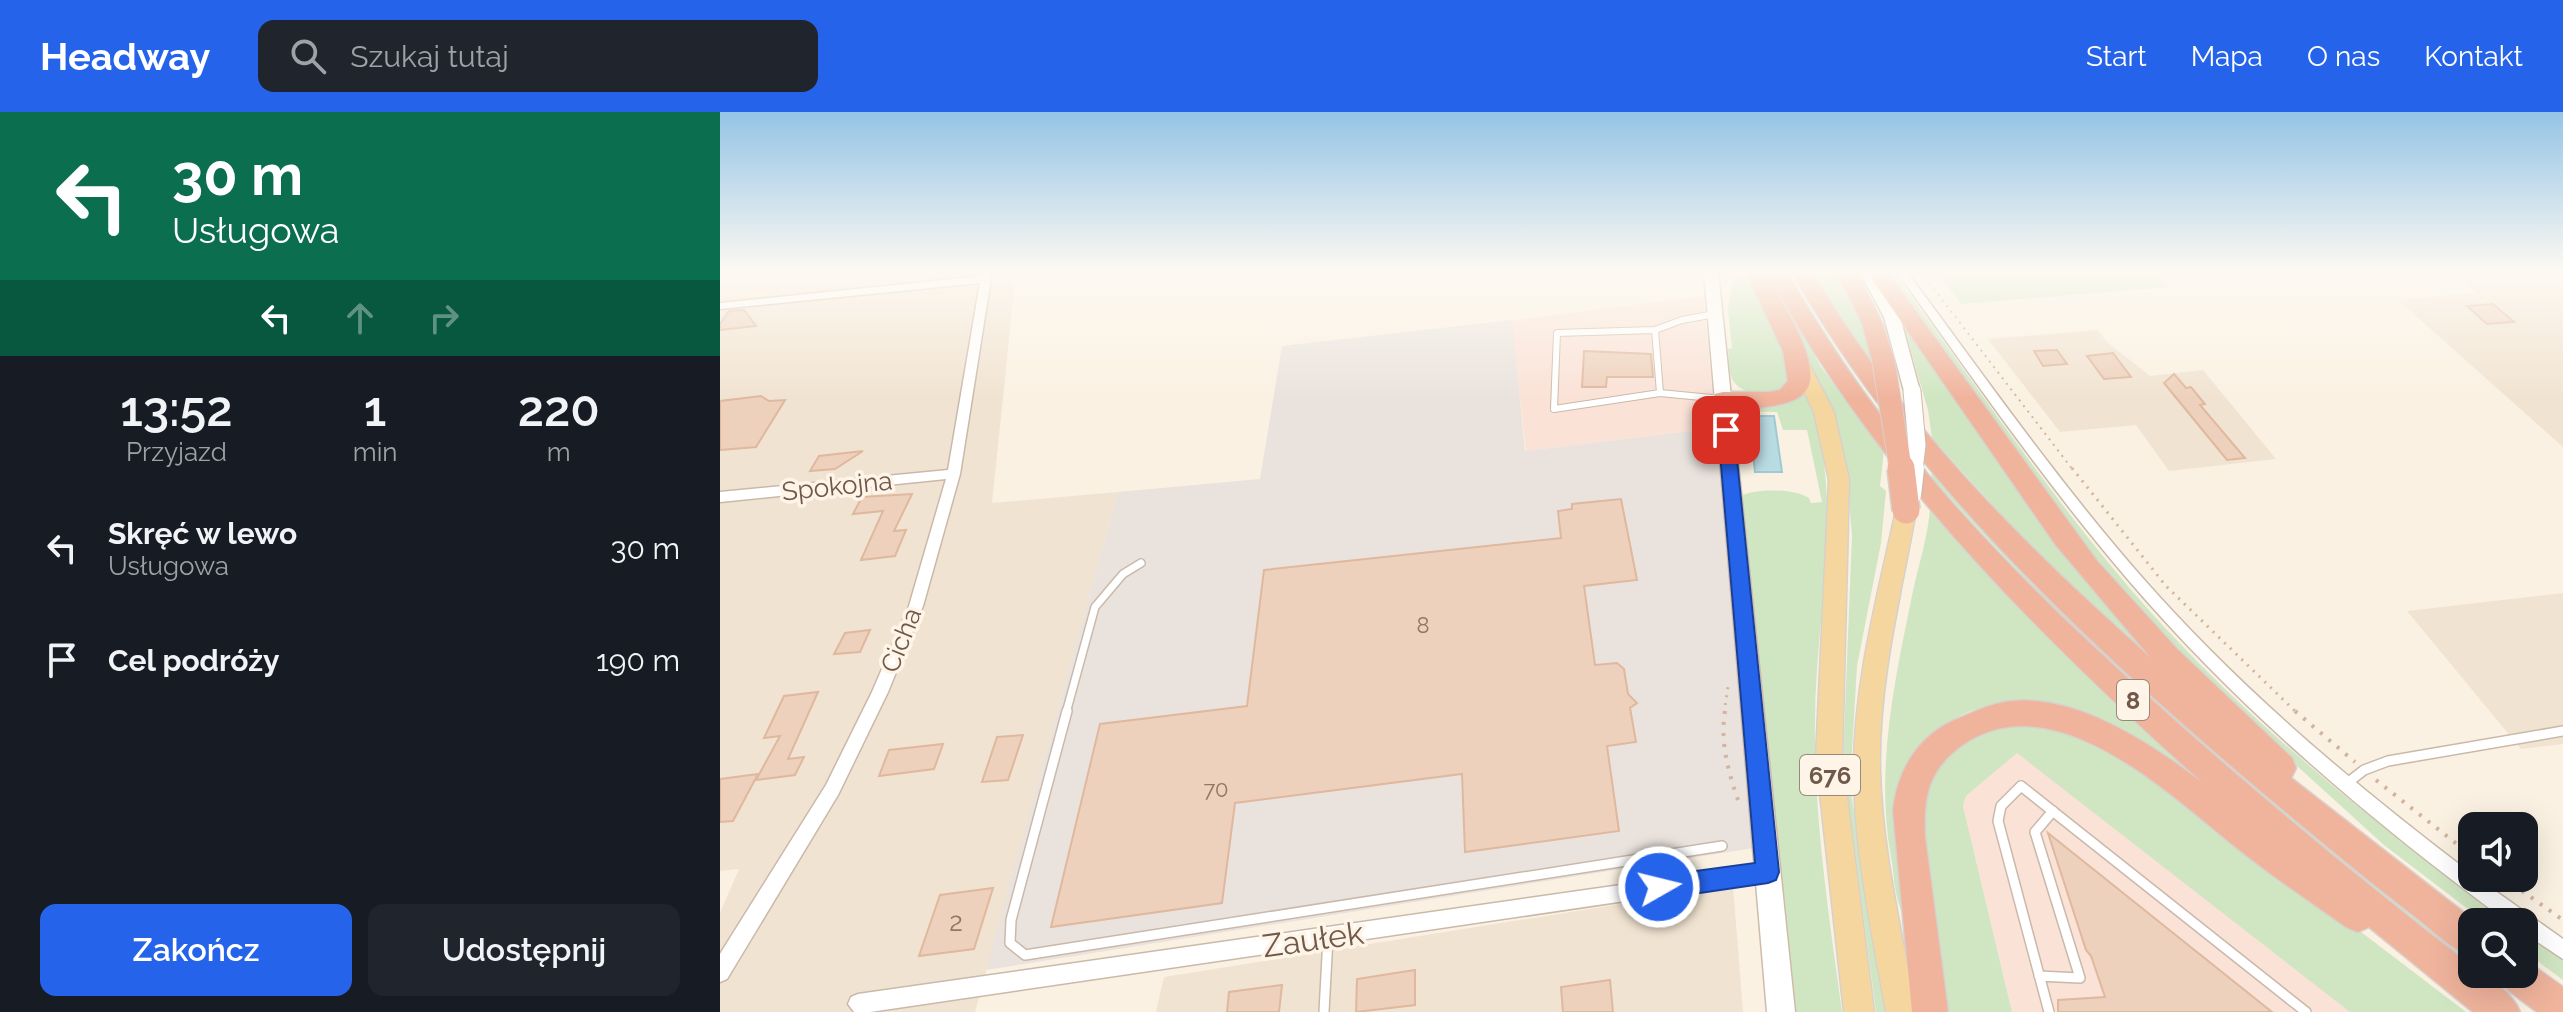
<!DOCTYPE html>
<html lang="pl">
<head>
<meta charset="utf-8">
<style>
  body { margin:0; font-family:Raleway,sans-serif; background:#20242c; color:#f1f3f6; height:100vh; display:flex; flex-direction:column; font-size:30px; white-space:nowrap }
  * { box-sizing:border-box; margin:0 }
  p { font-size:26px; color:#9ea1a6 }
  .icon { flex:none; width:44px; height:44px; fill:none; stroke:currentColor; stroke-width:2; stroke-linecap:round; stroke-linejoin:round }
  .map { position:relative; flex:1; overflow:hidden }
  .details { display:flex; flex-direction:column; background:#171b24; width:720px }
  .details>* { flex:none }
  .banner { background:#0b6e4f; color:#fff; overflow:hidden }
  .buttons { position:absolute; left:1738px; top:700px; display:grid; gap:16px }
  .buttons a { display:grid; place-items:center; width:80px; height:80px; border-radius:16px; background:#171b24; box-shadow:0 8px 32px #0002; font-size:40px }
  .pin { position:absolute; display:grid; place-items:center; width:68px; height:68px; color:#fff; margin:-34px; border-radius:16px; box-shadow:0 4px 12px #0006 }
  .me { position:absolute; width:88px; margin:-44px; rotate:82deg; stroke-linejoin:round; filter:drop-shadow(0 0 6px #0008) }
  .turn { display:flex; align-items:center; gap:28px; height:168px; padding:0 40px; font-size:36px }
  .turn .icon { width:104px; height:104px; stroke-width:2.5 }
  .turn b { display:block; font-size:56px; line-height:68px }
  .lanes { display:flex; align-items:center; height:76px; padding:0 40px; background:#0003; justify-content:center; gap:40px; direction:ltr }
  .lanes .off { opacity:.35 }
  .eta { display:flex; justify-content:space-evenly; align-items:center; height:136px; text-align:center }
  .eta b { font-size:48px; font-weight:600; line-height:56px }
  .button { display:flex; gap:16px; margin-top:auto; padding:16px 40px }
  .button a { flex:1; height:92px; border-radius:16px; background:#2563eb; color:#fff; font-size:32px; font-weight:600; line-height:92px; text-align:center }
  .button a+a { background:#20242c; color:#f1f3f6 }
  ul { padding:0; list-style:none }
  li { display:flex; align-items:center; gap:24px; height:112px; padding:0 40px }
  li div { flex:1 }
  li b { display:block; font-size:30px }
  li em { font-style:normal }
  header { display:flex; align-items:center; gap:48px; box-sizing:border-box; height:112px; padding:0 40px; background:#2563eb; color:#fff }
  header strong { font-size:38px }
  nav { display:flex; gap:44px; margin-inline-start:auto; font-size:28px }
  .search { width:560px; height:72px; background:#20242c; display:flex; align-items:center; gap:20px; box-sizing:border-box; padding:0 28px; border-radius:16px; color:#9ea1a6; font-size:30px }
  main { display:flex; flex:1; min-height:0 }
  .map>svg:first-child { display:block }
  .residential { fill:#f1e3d1 }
  .commercial { fill:#fae2d7 }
  .industrial { fill:#eae3dd }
  .green { fill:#d0e6c2 }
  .water { fill:#b9dbe2; stroke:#a0cad3; stroke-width:2 }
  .building { fill:#eed1bc; stroke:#dfb89e; stroke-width:2 }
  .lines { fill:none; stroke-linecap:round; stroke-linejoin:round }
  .lane-far2-casing { stroke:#cab9aa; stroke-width:8 }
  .lane-far1-casing { stroke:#cab9aa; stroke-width:10 }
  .lane-casing { stroke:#cab9aa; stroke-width:12 }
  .street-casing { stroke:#cab9aa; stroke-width:3 }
  .secondary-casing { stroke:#cfbbaa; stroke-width:3 }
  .primary-casing { stroke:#d7d1cd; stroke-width:3 }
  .highway-casing { stroke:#d7d1cd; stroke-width:3 }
  .path-far2 { stroke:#d2b4a0; stroke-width:2; stroke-dasharray:2 5; stroke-linecap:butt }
  .path-far1 { stroke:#d2b4a0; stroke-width:3; stroke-dasharray:2 6; stroke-linecap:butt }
  .path { stroke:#d2b4a0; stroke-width:4; stroke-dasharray:3 8; stroke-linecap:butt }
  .lane-far2 { stroke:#fff; stroke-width:6 }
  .lane-far1 { stroke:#fff; stroke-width:7 }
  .lane { stroke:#fff; stroke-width:9 }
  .street { fill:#fff; fill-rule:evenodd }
  .secondary { fill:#fff; fill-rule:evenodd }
  .primary { fill:#f5d69f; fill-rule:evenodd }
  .highway { fill:#f0b49d; fill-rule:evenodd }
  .secondary-bridge-far1-casing { stroke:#cfbbaa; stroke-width:19; stroke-linecap:butt }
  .secondary-bridge-casing { stroke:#cfbbaa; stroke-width:23; stroke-linecap:butt }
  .highway-bridge-far1-casing { stroke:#d7d1cd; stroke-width:24; stroke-linecap:butt }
  .highway-bridge-casing { stroke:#d7d1cd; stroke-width:30; stroke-linecap:butt }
  .secondary-bridge-far1 { stroke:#fff; stroke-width:17 }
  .secondary-bridge { stroke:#fff; stroke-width:20 }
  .highway-bridge-far1 { stroke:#f0b49d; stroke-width:22 }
  .highway-bridge { stroke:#f0b49d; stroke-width:27 }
  .route { fill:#2563eb; stroke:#184099; stroke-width:2 }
  .labels { text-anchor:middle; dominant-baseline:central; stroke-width:7; stroke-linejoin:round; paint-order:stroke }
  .number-label { font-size:22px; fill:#907767 }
  .shield { fill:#fef5e8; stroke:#9b887a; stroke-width:2 }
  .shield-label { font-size:24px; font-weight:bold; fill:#70594b }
  .street-label { font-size:26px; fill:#70594b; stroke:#fef5e8 }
  .near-number-label { font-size:26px; fill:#907767 }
  .near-street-label { font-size:32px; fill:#70594b; stroke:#fef5e8 }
</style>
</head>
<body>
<header>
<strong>Headway</strong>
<div class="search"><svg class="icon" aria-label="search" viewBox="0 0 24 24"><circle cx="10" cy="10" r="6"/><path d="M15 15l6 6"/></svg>Szukaj tutaj</div>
<nav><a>Start</a><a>Mapa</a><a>O nas</a><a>Kontakt</a></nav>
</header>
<main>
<section class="details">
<div class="banner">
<div class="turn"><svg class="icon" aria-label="left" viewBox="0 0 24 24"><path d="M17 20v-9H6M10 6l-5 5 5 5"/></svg><div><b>30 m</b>Usługowa</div></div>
<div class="lanes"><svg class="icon" aria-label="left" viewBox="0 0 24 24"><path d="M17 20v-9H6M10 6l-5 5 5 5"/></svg><svg class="icon off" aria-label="ahead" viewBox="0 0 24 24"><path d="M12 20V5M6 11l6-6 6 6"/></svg><svg class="icon off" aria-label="right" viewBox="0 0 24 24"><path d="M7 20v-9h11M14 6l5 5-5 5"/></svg></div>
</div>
<div class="eta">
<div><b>13:52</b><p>Przyjazd</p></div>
<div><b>1</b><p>min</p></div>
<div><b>220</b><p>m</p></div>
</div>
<ul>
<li><svg class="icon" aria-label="left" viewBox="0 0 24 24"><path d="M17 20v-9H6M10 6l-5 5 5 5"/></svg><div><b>Skręć w lewo</b><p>Usługowa</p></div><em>30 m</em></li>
<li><svg class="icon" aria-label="arrive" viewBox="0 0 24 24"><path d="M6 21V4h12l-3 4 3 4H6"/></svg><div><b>Cel podróży</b></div><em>190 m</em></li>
</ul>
<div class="button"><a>Zakończ</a><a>Udostępnij</a></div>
</section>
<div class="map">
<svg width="1843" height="900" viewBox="0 0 1843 900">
  <rect width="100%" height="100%" fill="#faf1e2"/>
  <path class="residential" d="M0 160H296L272 391 398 380 255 900H0V801L19 757 0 759Z
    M1734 160H1843V335L1678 188 1756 181Z
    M1378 218 1387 230 1430 264 1483 258 1556 347 1449 359 1416 313 1340 320 1268 227Z
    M1843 481V632L1801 637 1687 499Z
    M1013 774 1023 900H436L444 865Z"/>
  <path class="commercial" d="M983 184 996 316 806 339 791 209Z
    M1297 641 1641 900H1292L1243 694 1246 684Z"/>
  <path class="industrial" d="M792 208 805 339 996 316 1034 736 266 858 398 380 540 367 562 234Z"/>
  <path class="green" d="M1014 160H1025L1073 260 1071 273C1055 281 1027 287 1014 270 1008 262 1009 247 1008 237L1012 236 1008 198Z
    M1044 160H1047L1101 255 1164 339 1160 374 1166 379 1161 431 1137 554 1130 674 1165 900H1156L1123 647 1132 424 1126 351 1109 291Z
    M1092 160H1117L1144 217 1153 254 1123 213Z
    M1167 160H1173C1263 281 1346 410 1449 520 1551 629 1668 722 1789 810H1765L1664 733 1501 585 1440 523 1353 421Z
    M1217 160H1436L1448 175 1241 192Z
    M1182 208 1477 587 1406 527 1307 431 1212 326 1208 298Z
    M1087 280C1127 387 1095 500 1095 611 1094 708 1109 804 1122 900H1076L1022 387 1023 383C1038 376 1075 377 1089 386L1091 391 1102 390 1087 318H1063L1057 300 1019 299C1040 286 1066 297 1087 280Z
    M1211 356 1752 845V857C1662 785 1570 714 1483 637 1388 552 1297 461 1212 366Z
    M1210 396 1321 518 1518 697 1428 633 1389 612 1279 593 1253 598 1229 609 1206 627 1194 645 1181 798C1174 782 1174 762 1171 745 1155 655 1175 567 1193 479 1199 451 1208 425 1210 396Z
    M1291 612 1336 614 1414 647 1746 900H1630L1297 641 1246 684 1243 694 1292 900H1221L1202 700 1217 658 1241 631 1260 618Z
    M1804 821 1843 848V868L1804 839Z"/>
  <path class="water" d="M1029 304H1054L1062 360H1035Z"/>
  <path class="building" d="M1773 192 1794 210 1767 212 1747 194Z
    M24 198 36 214 0 218V212L9 199Z
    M1337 238 1347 252 1323 254 1314 239Z
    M864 239 931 242 933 265H887L886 275H862Z
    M1393 241 1411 265 1384 267 1367 244Z
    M1454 262 1466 276 1471 275 1485 292 1480 293 1525 346 1507 348 1444 271Z
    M41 284 49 289 65 288 36 335 0 338V289Z
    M143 339 115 357 90 359 99 344Z
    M192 382 174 419 186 418 175 444 141 448 163 399 133 402 142 385Z
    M901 387 917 468 864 474 875 553 897 551 904 557 908 582 917 591 910 596 916 630 887 634 899 719 745 740 742 662 515 691 502 791 331 815 380 612 527 594 544 458 841 426 838 399 852 397V392Z
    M150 518 140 540 114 542 125 521Z
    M98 580 68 647 84 645 75 663 36 668 60 624 44 626 64 584Z
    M303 623 288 668 262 670 277 625Z
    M223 632 214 657 159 664 169 638Z
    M38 662 13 709 0 710V667Z
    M1328 721 1552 900H1338V888L1385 885 1371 844 1366 838Z
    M273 776 254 837 199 844 220 783Z
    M695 858V893L636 900 637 867Z
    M890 868 893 900H843L841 875Z
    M562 873 559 900H507L509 880Z"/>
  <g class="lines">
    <g class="lane-far2-casing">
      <path id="lane-far2" d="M995 202 962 208 935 218 837 221 834 297 940 281 1002 287
        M935 218 940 281"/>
    </g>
    <g class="lane-far1-casing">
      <path id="lane-far1" d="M346 601 375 495 403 462 421 451"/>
    </g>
    <g class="lane-casing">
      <path id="lane" d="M347 599 291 808 290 831 305 843 1002 734
        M1626 672 1644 658 1668 649 1843 619
        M1319 864 1360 866 1315 720 1333 699
        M604 900 608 825
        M1329 900 1278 709 1281 694 1301 674 1586 900"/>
    </g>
    <g class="street-casing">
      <path id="street" d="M262 160H272L240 362 203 494 168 580 118 683 7 867 0 870V842L106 673 152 580 189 494 226 367 0 390V380L228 358 260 171 0 197V191L261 164Z
        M1177 160H1187C1263 262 1336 367 1420 463 1518 575 1633 672 1752 762V766H1757L1843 827V847L1804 821V810H1788C1651 709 1521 599 1410 470 1326 372 1252 265 1177 160Z
        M1048 752 1054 754 1057 760 1054 766 1048 768 150 900H134L128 892 131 885 138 882Z"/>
    </g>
    <g class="secondary-casing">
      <path id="secondary" d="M984 160H998L1075 900H1047Z
        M1140 160H1155L1180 205 1200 279 1198 283 1192 284 1184 279 1164 205Z"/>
    </g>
    <g class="primary-casing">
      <path id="primary" d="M1076 239 1085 244 1114 300 1129 368 1122 645 1154 900H1124L1096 645 1109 368 1094 300 1067 244Z
        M1186 391 1193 393 1196 398C1181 483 1158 571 1160 658 1162 740 1182 820 1196 900H1166C1152 820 1134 739 1134 657 1134 570 1158 483 1176 398L1179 393Z"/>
    </g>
    <g class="highway-casing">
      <path id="highway" d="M1026 160H1046C1059 185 1095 241 1090 269 1087 285 1071 290 1057 293 1038 297 1014 297 995 292L992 287 995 282 1003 280H1050L1060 278 1068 269 1063 239Z
        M1047 160H1067C1163 331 1286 457 1431 587 1534 680 1642 769 1752 854V862C1771 862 1793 883 1800 900H1753L1649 815 1638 820 1626 815C1589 789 1552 764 1517 736 1449 682 1333 568 1241 634 1208 658 1203 686 1205 725L1228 900H1192L1173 698C1178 655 1201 620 1242 605 1253 600 1265 595 1276 592 1346 574 1430 631 1483 671 1313 518 1157 363 1047 160Z
        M1072 160H1092C1179 309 1303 433 1431 546L1335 432 1147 160H1167L1377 449 1457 537 1572 646 1576 656 1571 666 1756 810H1752V845C1732 837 1715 821 1698 807 1666 782 1634 757 1603 731 1406 568 1199 385 1072 160Z
        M1117 160H1137L1162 211 1174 247 1171 252H1155L1152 247 1142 211Z
        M1804 847 1843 875V900H1817L1784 875 1779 862H1804Z"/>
    </g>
    <path class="path-far2" d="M1201 160 1353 358"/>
    <path class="path-far1" d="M1352 356 1446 474 1577 601
      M1004 601 1008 575"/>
    <path class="path" d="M1005 599C1000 630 1008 659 1018 688
      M1575 599 1635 650
      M1656 668 1752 744
      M1784 766 1843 808"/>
    <use href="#lane-far2" class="lane-far2"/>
    <use href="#lane-far1" class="lane-far1"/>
    <use href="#lane" class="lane"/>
    <use href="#street" class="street"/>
    <use href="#secondary" class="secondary"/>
    <use href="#primary" class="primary"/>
    <use href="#highway" class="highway"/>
    <g class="secondary-bridge-far1-casing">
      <path id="secondary-bridge-far1" d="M1192 279 1197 333 1194 358"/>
    </g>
    <g class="secondary-bridge-casing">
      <path id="secondary-bridge" d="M1191 383 1194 356"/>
    </g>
    <g class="highway-bridge-far1-casing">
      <path id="highway-bridge-far1" d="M1163 247 1181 358"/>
    </g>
    <g class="highway-bridge-casing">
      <path id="highway-bridge" d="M1181 356 1186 398"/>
    </g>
    <use href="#secondary-bridge-far1" class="secondary-bridge-far1"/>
    <use href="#secondary-bridge" class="secondary-bridge"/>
    <use href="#highway-bridge-far1" class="highway-bridge-far1"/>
    <use href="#highway-bridge" class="highway-bridge"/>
  </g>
  <linearGradient id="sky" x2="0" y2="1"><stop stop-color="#95c4e6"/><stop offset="0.56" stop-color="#fdf9f2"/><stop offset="1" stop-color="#fdf9f2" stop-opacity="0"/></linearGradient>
  <rect width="1843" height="286" fill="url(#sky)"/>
  <path class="route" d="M1006 313 1014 318 1059 760 1056 768 1048 771 939 787 931 783 927 775 931 767 939 764 1035 751 998 318Z"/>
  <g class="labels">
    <g class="number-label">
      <text x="703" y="513">8</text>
      <text x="496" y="677">70</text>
    </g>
    <g class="shield">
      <rect x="1397" y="568" width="32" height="40" rx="6"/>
      <rect x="1080" y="643" width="60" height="40" rx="6"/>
    </g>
    <g class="shield-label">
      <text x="1413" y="588">8</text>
      <text x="1110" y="663">676</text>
    </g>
    <g class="street-label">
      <text transform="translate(117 374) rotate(-6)">Spokojna</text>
      <text transform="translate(181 528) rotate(-68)">Cicha</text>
    </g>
    <g class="near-number-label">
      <text x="236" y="810">2</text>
    </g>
    <g class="near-street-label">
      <text transform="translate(593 827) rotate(-8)">Zaułek</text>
    </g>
  </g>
</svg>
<div class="buttons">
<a><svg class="icon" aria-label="sound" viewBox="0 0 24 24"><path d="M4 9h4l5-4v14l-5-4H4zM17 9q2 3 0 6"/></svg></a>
<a><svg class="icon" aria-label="search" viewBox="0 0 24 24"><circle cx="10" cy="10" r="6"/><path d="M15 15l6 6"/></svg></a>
</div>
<div class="pin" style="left:1006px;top:318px;background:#d93025"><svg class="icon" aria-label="arrive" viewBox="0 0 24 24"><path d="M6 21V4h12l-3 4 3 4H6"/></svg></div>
<svg class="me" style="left:939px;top:775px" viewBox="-20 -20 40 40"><circle r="17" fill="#2563eb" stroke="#fff" stroke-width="3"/><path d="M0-11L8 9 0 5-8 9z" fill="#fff"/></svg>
</div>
</main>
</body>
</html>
